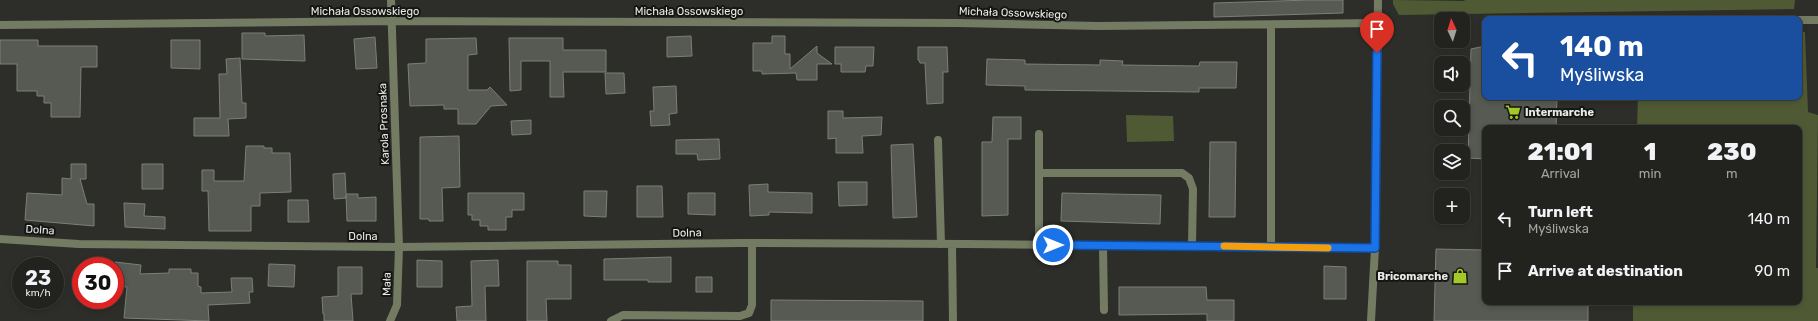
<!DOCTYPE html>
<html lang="en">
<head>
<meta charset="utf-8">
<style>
  body { margin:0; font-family:Rubik,sans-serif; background:#2e2f2c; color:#f1f3f6; height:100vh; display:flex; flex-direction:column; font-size:15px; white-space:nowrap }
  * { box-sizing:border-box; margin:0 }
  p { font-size:13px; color:#a2a4a4 }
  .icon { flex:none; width:22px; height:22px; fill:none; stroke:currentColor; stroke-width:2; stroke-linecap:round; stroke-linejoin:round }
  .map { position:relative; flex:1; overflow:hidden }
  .panel { position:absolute; left:1482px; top:125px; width:320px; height:180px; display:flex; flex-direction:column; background:#22221f; border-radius:8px; box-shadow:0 2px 6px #0003,0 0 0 1px #3f3f3d }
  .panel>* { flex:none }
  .top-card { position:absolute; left:1482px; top:16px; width:320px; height:84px; border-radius:8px; box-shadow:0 2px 6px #0003,0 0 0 1px #3f3f3d; background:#1a4fa0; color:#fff; overflow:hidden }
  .needle { width:26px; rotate:356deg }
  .fabs { position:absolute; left:1434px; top:12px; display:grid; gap:8px }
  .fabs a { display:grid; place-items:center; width:36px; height:36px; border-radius:8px; background:#22221f; box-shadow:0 2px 6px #0003,0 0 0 1px #3f3f3d; font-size:20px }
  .speed { position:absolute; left:12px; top:257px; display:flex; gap:8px; font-size:20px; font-weight:700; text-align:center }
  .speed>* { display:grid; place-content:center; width:52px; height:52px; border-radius:50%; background:#22221f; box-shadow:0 2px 6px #0003,0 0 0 1px #3f3f3d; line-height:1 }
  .speed small { font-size:10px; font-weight:400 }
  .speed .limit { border:6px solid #d22; background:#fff; color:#111 }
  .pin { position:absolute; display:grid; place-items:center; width:34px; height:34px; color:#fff; margin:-41px -17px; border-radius:50% 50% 50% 0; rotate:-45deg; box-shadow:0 0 4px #0007 }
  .pin .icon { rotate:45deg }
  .me { position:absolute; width:44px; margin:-22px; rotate:90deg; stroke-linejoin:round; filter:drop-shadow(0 0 3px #0008) }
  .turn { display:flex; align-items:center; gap:14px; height:84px; padding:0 12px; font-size:18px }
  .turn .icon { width:52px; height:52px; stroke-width:2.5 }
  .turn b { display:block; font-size:28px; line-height:34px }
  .eta { display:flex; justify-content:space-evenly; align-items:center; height:68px; text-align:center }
  .eta b { font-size:24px; font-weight:800; line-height:28px }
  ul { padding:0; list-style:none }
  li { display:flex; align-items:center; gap:12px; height:52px; padding:0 12px }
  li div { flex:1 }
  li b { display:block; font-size:15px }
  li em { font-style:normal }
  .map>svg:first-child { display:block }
  .green { fill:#4f5a35 }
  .building { fill:#575953; stroke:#7c7e78 }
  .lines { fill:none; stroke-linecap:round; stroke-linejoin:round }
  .service { stroke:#737c62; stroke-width:8 }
  .minor { stroke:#737c62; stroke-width:8 }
  .tertiary { stroke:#737c62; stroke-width:8 }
  .route-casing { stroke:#114b97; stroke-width:10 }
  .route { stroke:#1a73e8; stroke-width:7 }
  .slow { stroke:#f59e0b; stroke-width:7 }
  .labels { text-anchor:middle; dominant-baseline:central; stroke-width:4; stroke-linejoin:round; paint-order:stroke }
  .street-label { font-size:11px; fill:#e8eae6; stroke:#151614 }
  .poi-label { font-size:11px; font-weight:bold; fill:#e8eae6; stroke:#151614; text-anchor:start }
</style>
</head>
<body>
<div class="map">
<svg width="1818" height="321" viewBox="0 0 1818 321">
  <rect width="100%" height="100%" fill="#2d2e29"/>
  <path class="green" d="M1393 0 1464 1 1465 0H1795L1794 9 1399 15 1393 4Z
    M1799 32H1805L1808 112 1818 115 1816 268H1818V321H1633V302H1799V128H1637L1638 97H1799Z
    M1126 115 1173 116 1174 141 1127 142Z"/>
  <path class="building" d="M1310 0H1343V13L1214 17V3Z
    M242 33H265V36L304 35 305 61 242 59Z
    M691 36 692 56 667 57V37Z
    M772 36H785V54H790V69L817 46V53L832 64H817V80H797L796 73 762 74V71H753V43H772Z
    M375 37 377 68 356 69 354 39Z
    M476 38 477 54 468 55V90H487L490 87 507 105 491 106 476 124H458V109H444V105L410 106 408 64 426 63V39Z
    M509 38H563V50H606V72H563L564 97H550V61H521V90L510 91Z
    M0 40H38V46H97V67H81L80 117H51V103H44V96H37V91H17V64H0Z
    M171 40H200V69L171 68Z
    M1485 46V97H1557L1556 128H1485V159L1468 158 1471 49Z
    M835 47H874L873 66H866L865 72H841V64H835Z
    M918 47H947L948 72H943V103L927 104 925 63H920L919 60H918Z
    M240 58 242 103H246V118L228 119 229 136H194V118H220L219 74H227L226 59Z
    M987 59 1025 60V64L1100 65V60L1123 61 1122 65 1199 66 1200 62H1237L1236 88H1199V92L1025 90V86L986 85Z
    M605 73H624L625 93 606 94Z
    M676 86 677 113 669 114 670 125 651 126 650 111H654L653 87Z
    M828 111H843V118L882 117 881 135 862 136 863 153H836V138L828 139Z
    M993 117H1021V139H1008V215L982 216V142H992Z
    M531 120V134L512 135 511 121Z
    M459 136 460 187 442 188 443 221H429V219H420V137Z
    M719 139 720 159 698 160 697 154H676V140Z
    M1210 142H1236L1235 217H1209Z
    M913 144 917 217 893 218 891 145Z
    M246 146H264V148H272V153H290L291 192 260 193V206H251V231H209L208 191H202V170H214V181H244Z
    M71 164H86V179H80L87 204H94V226L25 220 27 193 62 195V178L71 179Z
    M142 164H163V189H142Z
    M345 173 346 194H358V198L376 197V221H347L346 195V198L334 199 333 174Z
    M838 182H867V205L839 206Z
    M768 184V192L812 193V213L769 212V215L750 216 749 185Z
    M637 186H662L663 217H637Z
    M584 191H607L606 217 584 216Z
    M468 193H524V210H512V217H506V230H488V226H480V220H472V215H468Z
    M688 193H715V215L688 214Z
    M1062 193 1161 195 1160 224 1061 221Z
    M288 200H308L309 222H288Z
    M124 203 145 204 144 216 165 217V229L125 227Z
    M1436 249 1485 250V302H1588V321H1434Z
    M671 257V282H648V280H604V259Z
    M417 260 442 261V287H417Z
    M498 260 499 286H485L486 321H457L456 307 472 306 471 261Z
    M527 261H558V265H571V299H546L547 321H527Z
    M115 262 141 265 140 274 169 273V269H191V273H198V286L201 287V293L232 292 231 278H252L253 292H249L250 303 208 305 209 321 124 318 127 287 115 286Z
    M269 264 295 265 294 287 268 286Z
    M1324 266 1346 267V299H1324Z
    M338 267H362V294H351L353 321H324V314H323L322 297 338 296Z
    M696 277H712V292H696Z
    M1119 287H1206L1207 300H1234V321H1207V314L1119 315Z
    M771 300 923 301V321H771Z"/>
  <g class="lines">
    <path class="service" d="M1799 20H1818
      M938 140 941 244"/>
    <path class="minor" d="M0 25 392 21 958 23 1099 26 1377 23
      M1040 173H1182L1189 178 1193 189 1192 245
      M0 239 79 244 399 247 741 243 967 244 1375 248
      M952 244 953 321
      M1039 245V134
      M1103 246 1104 310
      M1271 247V26
      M390 321 397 305 399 247 391 0
      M611 321 623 315 740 316 749 313 752 305V243"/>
    <path class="tertiary" d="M1371 321 1375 248 1378 0"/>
  </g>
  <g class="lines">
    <g class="route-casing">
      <path id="route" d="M1053 245 1375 248 1377 53"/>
    </g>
    <use href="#route" class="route"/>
    <path class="slow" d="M1224 246 1328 248"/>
  </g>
  <defs>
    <g id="supermarket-bare" transform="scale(1.2)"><path d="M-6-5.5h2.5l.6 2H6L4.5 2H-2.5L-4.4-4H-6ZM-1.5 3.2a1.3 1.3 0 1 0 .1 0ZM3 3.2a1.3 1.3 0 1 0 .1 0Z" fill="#a4c825" stroke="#151614" stroke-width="2.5" paint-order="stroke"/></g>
    <g id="shop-bare" transform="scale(1.2)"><path d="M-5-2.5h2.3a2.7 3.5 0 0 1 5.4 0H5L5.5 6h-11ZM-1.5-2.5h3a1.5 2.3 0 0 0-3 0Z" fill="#a4c825" stroke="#151614" stroke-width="2.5" paint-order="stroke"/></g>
  </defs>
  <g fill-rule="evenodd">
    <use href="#supermarket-bare" x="1513" y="112"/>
    <use href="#shop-bare" x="1460" y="276"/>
  </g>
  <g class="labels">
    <g class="street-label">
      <text x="365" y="11">Michała Ossowskiego</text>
      <text x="689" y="11">Michała Ossowskiego</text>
      <text transform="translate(1013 13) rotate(2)">Michała Ossowskiego</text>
      <text transform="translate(384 124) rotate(-92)">Karola Prosnaka</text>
      <text transform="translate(40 230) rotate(4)">Dolna</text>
      <text transform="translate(687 233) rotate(-1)">Dolna</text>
      <text x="363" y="236">Dolna</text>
      <text transform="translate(387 284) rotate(-89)">Mała</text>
    </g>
    <g class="poi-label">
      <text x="1525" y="112">Intermarche</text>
      <text x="1448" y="276" text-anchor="end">Bricomarche</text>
    </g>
  </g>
</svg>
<div class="fabs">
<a><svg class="needle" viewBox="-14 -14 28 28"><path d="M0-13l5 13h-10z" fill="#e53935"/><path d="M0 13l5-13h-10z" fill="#a2a4a4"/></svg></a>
<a><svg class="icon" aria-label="sound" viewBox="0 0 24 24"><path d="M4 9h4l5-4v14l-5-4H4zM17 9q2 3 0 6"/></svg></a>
<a><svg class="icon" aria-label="search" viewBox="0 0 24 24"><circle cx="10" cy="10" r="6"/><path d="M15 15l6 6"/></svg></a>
<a><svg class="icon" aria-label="layers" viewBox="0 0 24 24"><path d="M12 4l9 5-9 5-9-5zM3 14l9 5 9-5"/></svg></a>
<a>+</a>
</div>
<div class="speed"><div>23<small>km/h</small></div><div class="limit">30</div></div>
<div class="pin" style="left:1377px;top:53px;background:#d93025"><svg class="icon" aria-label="arrive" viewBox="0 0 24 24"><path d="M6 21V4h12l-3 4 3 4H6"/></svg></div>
<svg class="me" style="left:1053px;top:245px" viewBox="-20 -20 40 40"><circle r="17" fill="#1a73e8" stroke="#fff" stroke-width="3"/><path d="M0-11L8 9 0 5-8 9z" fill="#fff"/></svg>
<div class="top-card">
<div class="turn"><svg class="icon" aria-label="left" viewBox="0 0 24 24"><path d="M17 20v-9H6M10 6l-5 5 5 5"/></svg><div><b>140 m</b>Myśliwska</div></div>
</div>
<section class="panel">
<div class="eta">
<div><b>21:01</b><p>Arrival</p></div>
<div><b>1</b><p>min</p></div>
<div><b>230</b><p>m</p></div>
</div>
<ul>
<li><svg class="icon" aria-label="left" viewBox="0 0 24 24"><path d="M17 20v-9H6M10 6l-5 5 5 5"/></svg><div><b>Turn left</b><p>Myśliwska</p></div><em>140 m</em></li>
<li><svg class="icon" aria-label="arrive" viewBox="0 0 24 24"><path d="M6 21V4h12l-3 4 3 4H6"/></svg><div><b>Arrive at destination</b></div><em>90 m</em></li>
</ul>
</section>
</div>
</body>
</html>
